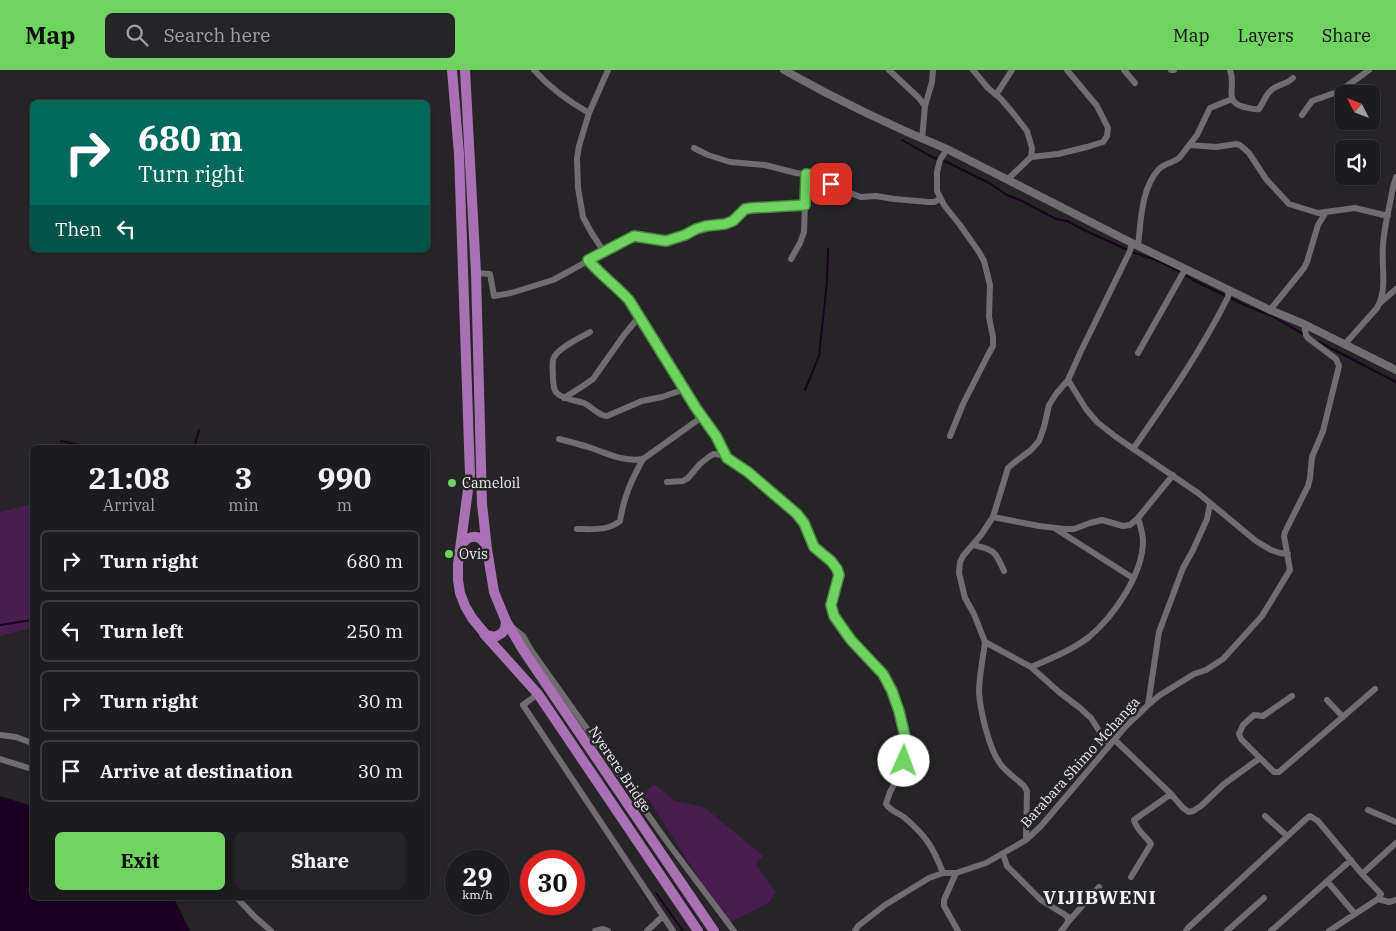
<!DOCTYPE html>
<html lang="en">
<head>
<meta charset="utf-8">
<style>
  body { margin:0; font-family:"IBM Plex Serif",serif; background:#252426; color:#f1f3f6; height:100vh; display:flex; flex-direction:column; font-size:19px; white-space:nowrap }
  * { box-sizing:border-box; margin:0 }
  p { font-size:16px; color:#a0a1a4 }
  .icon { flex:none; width:28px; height:28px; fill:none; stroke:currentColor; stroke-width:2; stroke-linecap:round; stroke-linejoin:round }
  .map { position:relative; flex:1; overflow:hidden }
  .details { position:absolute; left:30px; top:375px; width:400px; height:455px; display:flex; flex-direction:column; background:#1c1b1d; border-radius:8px; box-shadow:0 1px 4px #0004,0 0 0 1px #3a393b }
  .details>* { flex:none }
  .banner { position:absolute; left:30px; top:30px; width:400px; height:152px; border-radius:8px; box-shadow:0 1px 4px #0004,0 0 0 1px #3a393b; background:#00695c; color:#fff; overflow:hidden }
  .needle { width:32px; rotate:312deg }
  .controls { position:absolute; left:1335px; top:15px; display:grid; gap:10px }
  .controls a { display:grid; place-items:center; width:45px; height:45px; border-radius:8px; background:#1c1b1d; box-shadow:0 1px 4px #0004,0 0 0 1px #3a393b; font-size:25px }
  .speed { position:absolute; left:445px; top:780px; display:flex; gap:10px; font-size:25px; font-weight:700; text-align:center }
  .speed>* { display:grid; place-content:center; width:65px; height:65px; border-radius:50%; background:#1c1b1d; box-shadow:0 1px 4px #0004,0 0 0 1px #3a393b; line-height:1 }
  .speed small { font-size:12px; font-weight:400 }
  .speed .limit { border:8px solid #d22; background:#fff; color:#111 }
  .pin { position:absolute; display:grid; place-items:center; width:42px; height:42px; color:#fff; margin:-21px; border-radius:10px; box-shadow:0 2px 8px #0006 }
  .me { position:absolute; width:55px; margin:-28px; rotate:2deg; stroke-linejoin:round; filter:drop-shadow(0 0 4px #0008) }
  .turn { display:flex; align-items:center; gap:18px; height:105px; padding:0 25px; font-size:22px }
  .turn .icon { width:65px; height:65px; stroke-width:2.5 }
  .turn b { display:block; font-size:35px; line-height:42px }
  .then { display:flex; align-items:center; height:48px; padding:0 25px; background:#0003; gap:10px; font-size:19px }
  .eta { display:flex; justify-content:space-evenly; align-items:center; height:85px; text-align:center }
  .eta b { font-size:30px; font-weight:800; line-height:35px }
  .button { display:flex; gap:10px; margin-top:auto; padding:10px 25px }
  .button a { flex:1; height:58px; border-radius:8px; background:#6fd360; color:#111; font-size:20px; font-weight:800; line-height:58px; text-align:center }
  .button a+a { background:#252426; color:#f1f3f6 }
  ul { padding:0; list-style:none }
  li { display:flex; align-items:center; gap:15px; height:62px; margin:0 10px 8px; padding:0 15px; border:2px solid #3a393b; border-radius:8px }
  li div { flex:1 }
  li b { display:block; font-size:19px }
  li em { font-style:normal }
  header { display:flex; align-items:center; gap:30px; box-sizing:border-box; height:70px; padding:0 25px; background:#6fd360; color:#111 }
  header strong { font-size:24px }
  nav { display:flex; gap:28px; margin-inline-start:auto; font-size:18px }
  .search { width:350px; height:45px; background:#252426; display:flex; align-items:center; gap:12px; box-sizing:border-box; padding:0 18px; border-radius:8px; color:#a0a1a4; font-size:19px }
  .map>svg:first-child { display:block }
  .green { fill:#481d50 }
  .water { fill:#1b0021 }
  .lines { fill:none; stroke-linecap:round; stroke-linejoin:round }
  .stream { stroke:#1b0021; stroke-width:2 }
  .minor { stroke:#706d70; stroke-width:6 }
  .tertiary { stroke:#706d70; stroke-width:8 }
  .primary { stroke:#a971b4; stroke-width:10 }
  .route-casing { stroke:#48893e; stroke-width:12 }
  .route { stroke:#6fd360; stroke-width:9 }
  .poi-dot { fill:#6fd360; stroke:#262427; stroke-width:2 }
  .labels { text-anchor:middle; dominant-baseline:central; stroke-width:5; stroke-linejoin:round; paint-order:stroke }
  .poi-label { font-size:14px; fill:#f1f0f2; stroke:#262427; text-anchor:start }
  .street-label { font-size:14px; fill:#f1f0f2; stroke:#262427 }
  .district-label { font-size:19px; font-weight:bold; letter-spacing:1px; fill:#f1f0f2; stroke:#262427 }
</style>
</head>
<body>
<header>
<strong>Map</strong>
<div class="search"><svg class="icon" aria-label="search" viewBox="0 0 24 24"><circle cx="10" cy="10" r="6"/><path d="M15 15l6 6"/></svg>Search here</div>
<nav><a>Map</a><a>Layers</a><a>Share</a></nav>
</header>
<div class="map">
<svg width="1396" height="861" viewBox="0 0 1396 861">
  <rect width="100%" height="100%" fill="#262427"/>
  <path class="green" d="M32 434V558L0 566V442Z
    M654 714 675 731 704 737 763 786 756 794 775 822 770 832 731 852 723 847 649 730 641 726Z"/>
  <path class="water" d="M0 726 32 736V828H174L190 861H0Z"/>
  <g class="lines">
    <path class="stream" d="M902 70 934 88 947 92 991 114 1005 124 1022 131 1056 149 1067 151 1084 160 1128 180
      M1132 182 1156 190 1181 202
      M1185 205 1193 210 1249 237 1272 246 1303 264
      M1317 271 1396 312
      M805 320 819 286 827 212 828 179
      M61 371 93 378
      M194 378 199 360
      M0 555 32 550
      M656 823 683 861"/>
    <path class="minor" d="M534 0C550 18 568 31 589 43
      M889 0 918 27 925 36 922 69
      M973 0 988 18 1001 29 1013 43 1027 61 1032 78 1031 87 1008 109
      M1124 0 1135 13
      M1171 0H1174
      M1230 0C1237 17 1222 31 1244 37 1249 38 1254 40 1259 39 1265 30 1267 20 1278 16 1284 13 1288 13 1293 8
      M996 25 1012 0
      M925 36 932 12 933 0
      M1302 45 1312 31 1340 21 1369 0
      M1190 75 1216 77 1236 74 1240 75 1249 83 1266 109 1289 134 1318 143 1355 138 1388 146
      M694 78 708 85 730 92 765 95 796 103 820 106 836 118 861 127 876 126 894 129 929 132H934L940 129
      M947 79 940 90 937 102V121L944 135 960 155 979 182 984 191 990 215 989 247 993 267V276L988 285 963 334 950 366
      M1031 87 1058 84 1087 77 1103 72 1107 66 1108 58 1097 36 1067 0
      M1138 176C1141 151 1141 118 1159 99 1165 93 1174 93 1180 87L1197 65 1210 38 1232 29
      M604 182 591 162 583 147 578 118 577 88 579 76 589 43 608 0
      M791 189 800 173 804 162 806 103
      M589 190C601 205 616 216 629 230L696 338 716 366 727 389
      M476 203 490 204 494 226 511 223 553 210 634 166 666 171 685 165 696 159 706 156 725 154 733 151 745 139 751 138 805 135
      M1380 233 1396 219
      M1270 240 1304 198 1307 192 1318 155 1326 142
      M590 262C580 268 555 279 553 290 552 296 553 304 553 310 554 315 553 321 558 324 565 330 575 330 584 333 592 337 599 346 607 346L642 331 662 327 685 319
      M1344 275 1377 238C1388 219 1381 196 1383 175 1384 156 1390 136 1393 117L1396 107
      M1138 283 1183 203 1186 200
      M1068 310 1086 339 1097 352 1116 367 1198 423 1256 471 1271 480 1280 483 1288 484
      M564 328 583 316 593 309 624 265 639 247
      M559 369C571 372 583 375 594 379 611 385 625 392 643 389L702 347
      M1133 379C1167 330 1201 281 1228 227L1229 220
      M667 412 683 411 688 408 700 394 710 386 714 384 721 385 748 402 797 444 805 453 815 477 831 491 837 499 839 505 831 535 834 546 851 569 883 604 892 621 899 641 908 679 901 702 890 722 886 734C890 741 899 743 905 748 926 766 933 777 943 803
      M993 447 1039 456 1064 459H1074L1090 453 1102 450 1123 456 1130 455 1138 448 1173 405
      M577 459C593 459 608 461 620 451 624 426 631 411 643 389
      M1056 459 1133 508
      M973 475C994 480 995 480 1004 501
      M512 557 523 566 531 580 668 773 734 861
      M985 572C983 589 979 606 979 622 980 640 989 678 999 692 1005 702 1016 708 1024 716L1027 721 1026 770
      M1031 597C1050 589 1072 580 1089 567 1114 546 1143 504 1143 471 1143 463 1140 455 1138 448
      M538 624 523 635 673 861
      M1292 626 1263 646 1254 645 1243 655 1239 664 1241 669 1274 702H1279L1375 619
      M1327 630 1343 647
      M1148 635 1159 562 1183 498 1193 480 1207 449 1210 434
      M0 665 16 667 32 673
      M1115 670 1171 724 1183 738 1189 742 1193 741 1201 736 1224 714 1260 688
      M1110 675 1103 667 1091 648 1080 638 1059 622 1031 597 985 572 974 544 965 528 959 503 960 492 963 486 981 465 993 447 1008 398 1015 392 1031 380 1039 371 1044 357 1049 335 1056 324 1068 310 1081 281 1130 181 1132 173
      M0 689 32 699
      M1368 740 1396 752
      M1265 746 1287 766
      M1003 784 1007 796 1041 830 1067 846C1070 853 1065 856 1061 861
      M956 803 944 830V836L958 861
      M1131 807 1151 774C1146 766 1136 760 1134 750L1171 724
      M1327 811 1355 844
      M237 828 254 846 271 861
      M1378 829 1380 826 1381 824 1362 804 1396 773
      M1378 829 1389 832 1396 830
      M1068 852 1099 817
      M595 861 603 859 608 861
      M647 861 663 846
      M855 861 858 856 885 835 929 808 943 803H956L986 793 1026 770 1041 756 1126 656 1148 635 1160 625 1194 604 1206 600 1223 589 1262 546 1290 500 1284 466 1285 462 1308 416 1310 408 1312 387 1323 361 1339 296 1336 289 1308 268 1306 265 1304 254
      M1186 861 1188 858 1306 749 1310 746 1318 751 1362 804
      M1227 861 1264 828
      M1271 861 1351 790
      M1329 861 1378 829"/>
    <path class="tertiary" d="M784 0C837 30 891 56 947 79L1132 173 1270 240 1304 254 1396 300"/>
    <path class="primary" d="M452 0 459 84 470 405 458 494V510L460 523 465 536 472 548 486 565 495 567 502 563 505 559 506 551 494 522 487 479 482 434 476 203 465 0
      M461 477C466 464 482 463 486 477
      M506 551 523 580 714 861
      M484 564 538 624 698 861"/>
  </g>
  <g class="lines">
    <g class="route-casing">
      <path id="route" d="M831 114 820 106 806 104 805 135 751 138 745 139 733 151 725 154 706 156 696 159 685 165 666 171 634 166 588 190C601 205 616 216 629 230L696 338 716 366 727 388 748 402 797 444 804 453 814 477 831 491 837 499 839 505 831 535 834 546 851 570 883 604 892 621 899 641 908 679 904 691"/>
    </g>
    <use href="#route" class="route"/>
  </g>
  <g class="poi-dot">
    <circle cx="452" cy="413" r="5"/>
    <circle cx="449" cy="484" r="5"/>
  </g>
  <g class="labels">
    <g class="poi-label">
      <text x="462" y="413">Cameloil</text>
      <text x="459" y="484">Ovis</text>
    </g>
    <g class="street-label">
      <text transform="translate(1080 692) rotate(-48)">Barabara Shimo Mchanga</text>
      <text transform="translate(620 699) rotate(56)">Nyerere Bridge</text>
    </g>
    <g class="district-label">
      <text x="1100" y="827">VIJIBWENI</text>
    </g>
  </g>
</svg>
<div class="controls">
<a><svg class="needle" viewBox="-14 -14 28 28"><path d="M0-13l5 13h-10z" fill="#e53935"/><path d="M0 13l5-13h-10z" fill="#a0a1a4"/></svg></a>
<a><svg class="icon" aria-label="sound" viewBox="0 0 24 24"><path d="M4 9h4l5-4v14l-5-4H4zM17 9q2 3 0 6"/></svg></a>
</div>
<div class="speed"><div>29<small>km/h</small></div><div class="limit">30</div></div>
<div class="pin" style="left:831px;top:114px;background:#d93025"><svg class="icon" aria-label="arrive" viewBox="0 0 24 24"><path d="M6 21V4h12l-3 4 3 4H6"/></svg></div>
<svg class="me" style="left:904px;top:691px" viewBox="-20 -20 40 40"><circle r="19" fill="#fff"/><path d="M0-13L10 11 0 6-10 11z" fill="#6fd360"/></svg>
<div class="banner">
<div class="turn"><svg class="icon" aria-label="right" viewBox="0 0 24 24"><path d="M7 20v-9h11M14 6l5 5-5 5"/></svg><div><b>680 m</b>Turn right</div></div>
<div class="then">Then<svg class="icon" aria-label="left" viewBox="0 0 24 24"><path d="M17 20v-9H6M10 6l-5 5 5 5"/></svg></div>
</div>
<section class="details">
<div class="eta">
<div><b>21:08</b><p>Arrival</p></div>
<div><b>3</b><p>min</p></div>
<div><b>990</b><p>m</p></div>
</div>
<ul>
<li><svg class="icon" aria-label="right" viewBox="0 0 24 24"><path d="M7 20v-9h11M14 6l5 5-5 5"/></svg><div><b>Turn right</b></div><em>680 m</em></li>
<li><svg class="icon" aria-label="left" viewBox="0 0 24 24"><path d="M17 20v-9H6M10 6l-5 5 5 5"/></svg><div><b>Turn left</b></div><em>250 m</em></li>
<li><svg class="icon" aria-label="right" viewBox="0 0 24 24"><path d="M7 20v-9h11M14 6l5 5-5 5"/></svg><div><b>Turn right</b></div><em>30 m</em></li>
<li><svg class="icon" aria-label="arrive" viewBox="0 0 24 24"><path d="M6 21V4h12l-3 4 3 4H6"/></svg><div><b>Arrive at destination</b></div><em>30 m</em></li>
</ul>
<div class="button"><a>Exit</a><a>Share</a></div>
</section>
</div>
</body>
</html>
